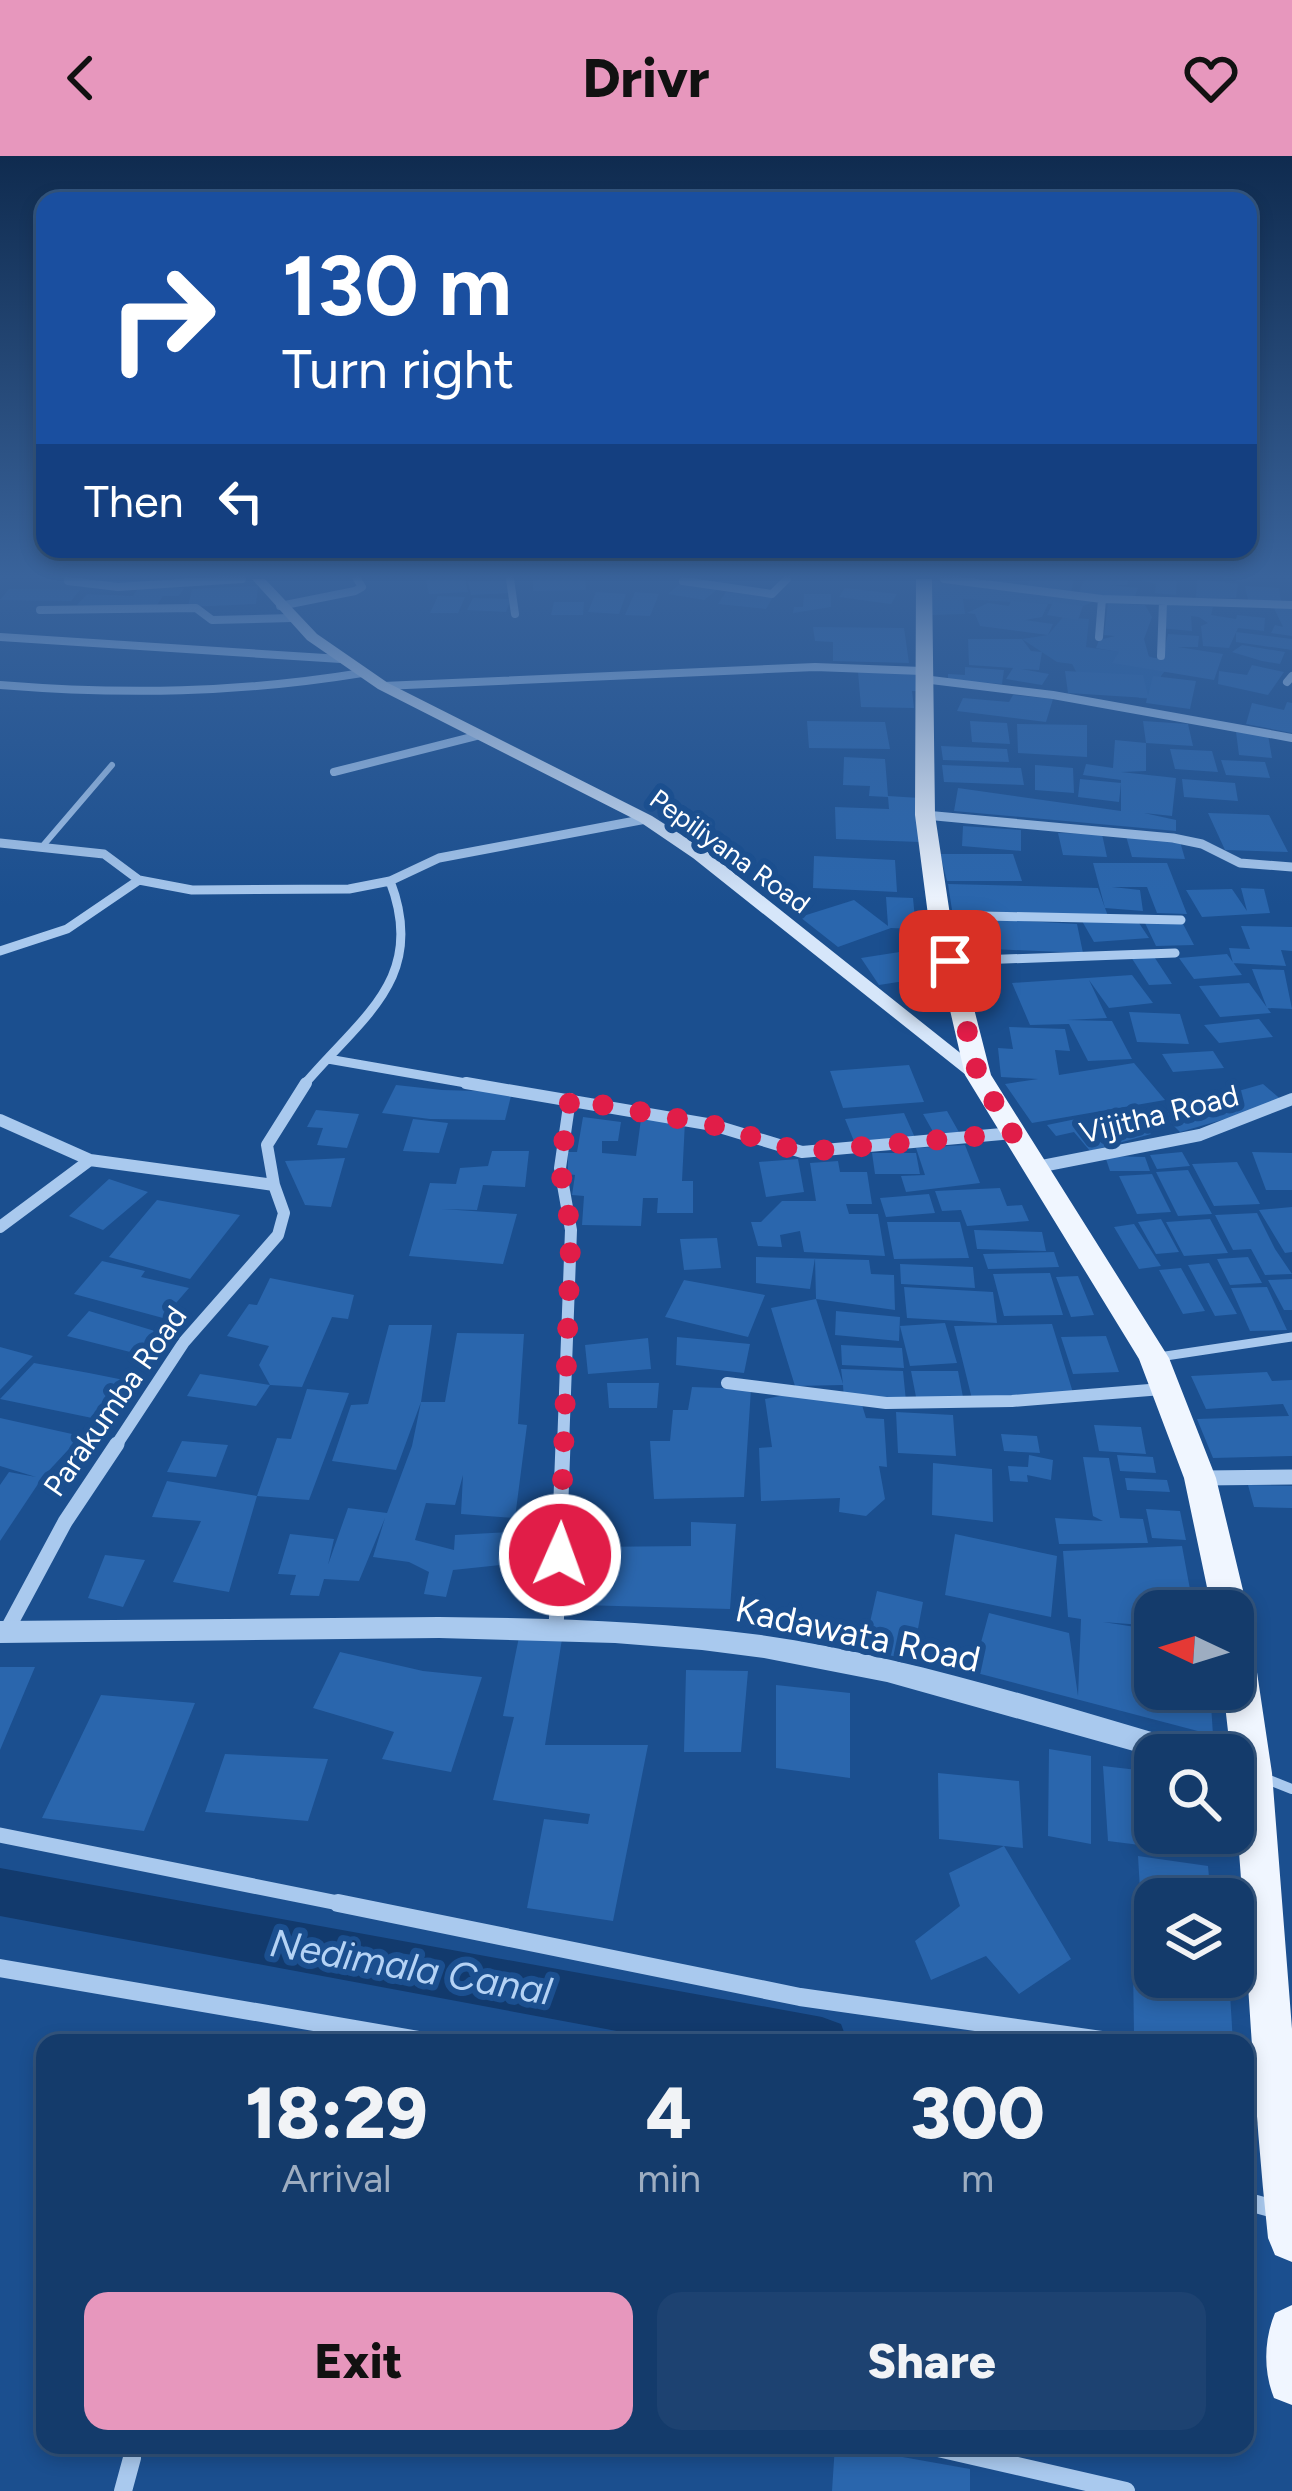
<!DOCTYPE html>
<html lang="en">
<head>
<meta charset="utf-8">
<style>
  body { margin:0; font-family:Figtree,sans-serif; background:#1d4271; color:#f1f3f6; height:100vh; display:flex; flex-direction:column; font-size:45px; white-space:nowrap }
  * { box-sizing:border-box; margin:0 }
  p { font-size:39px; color:#9dadc1 }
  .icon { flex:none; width:66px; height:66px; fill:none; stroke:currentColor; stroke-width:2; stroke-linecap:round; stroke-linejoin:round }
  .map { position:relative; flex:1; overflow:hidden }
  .drawer { position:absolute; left:36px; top:1878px; width:1218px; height:420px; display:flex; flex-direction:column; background:#143b6b; border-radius:24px; box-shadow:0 6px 18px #0003,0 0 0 3px #33557e }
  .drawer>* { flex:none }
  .banner { position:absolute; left:36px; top:36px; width:1221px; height:366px; border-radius:24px; box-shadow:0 6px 18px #0003,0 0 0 3px #33557e; background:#1a4fa0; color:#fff; overflow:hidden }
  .needle { width:78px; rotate:274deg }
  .buttons { position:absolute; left:1134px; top:1434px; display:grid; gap:24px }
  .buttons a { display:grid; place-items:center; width:120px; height:120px; border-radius:24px; background:#143b6b; box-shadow:0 6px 18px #0003,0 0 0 3px #33557e; font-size:60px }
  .pin { position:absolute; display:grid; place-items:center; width:102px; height:102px; color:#fff; margin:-51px; border-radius:24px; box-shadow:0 6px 18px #0006 }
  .me { position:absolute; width:132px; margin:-66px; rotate:2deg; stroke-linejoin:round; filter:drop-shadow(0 0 9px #0008) }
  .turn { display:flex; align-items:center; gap:42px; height:252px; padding:0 48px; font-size:54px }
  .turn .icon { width:156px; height:156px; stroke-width:2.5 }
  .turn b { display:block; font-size:84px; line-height:102px }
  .then { display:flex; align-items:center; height:114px; padding:0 48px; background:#0003; gap:24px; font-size:45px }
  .eta { display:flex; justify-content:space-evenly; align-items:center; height:204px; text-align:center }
  .eta b { font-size:72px; font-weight:800; line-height:84px }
  .primary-button { display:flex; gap:24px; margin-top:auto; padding:24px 48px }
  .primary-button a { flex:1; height:138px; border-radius:24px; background:#e797bd; color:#111; font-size:48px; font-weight:800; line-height:138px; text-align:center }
  .primary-button a+a { background:#1d4271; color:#f1f3f6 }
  header { display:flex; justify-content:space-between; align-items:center; height:156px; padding:0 48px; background:#e797bd; color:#111; font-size:54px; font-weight:800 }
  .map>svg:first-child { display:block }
  .green { fill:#2461a8 }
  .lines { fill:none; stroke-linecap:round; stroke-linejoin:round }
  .canal { fill:#123a6d; fill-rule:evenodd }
  .building { fill:#2a66ad }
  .service-far2 { stroke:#a9c9ee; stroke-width:6 }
  .service-far1 { stroke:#a9c9ee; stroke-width:9 }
  .service { stroke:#a9c9ee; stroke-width:10 }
  .minor-far4 { stroke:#a9c9ee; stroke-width:8 }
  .minor-far3 { stroke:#a9c9ee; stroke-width:9 }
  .minor-far2 { stroke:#a9c9ee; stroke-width:12 }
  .minor-far1 { stroke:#a9c9ee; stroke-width:15 }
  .minor { stroke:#a9c9ee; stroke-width:18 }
  .tertiary { fill:#a9c9ee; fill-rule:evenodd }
  .secondary { fill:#d6e6fa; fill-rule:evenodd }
  .primary { fill:#f0f6ff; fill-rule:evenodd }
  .route { stroke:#e11d48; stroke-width:21; stroke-dasharray:0 37.8 }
  .labels { text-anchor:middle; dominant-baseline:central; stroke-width:12; stroke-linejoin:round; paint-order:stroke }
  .far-street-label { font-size:27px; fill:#fff; stroke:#1b4f8f }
  .street-label { font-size:30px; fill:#fff; stroke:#1b4f8f }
  .near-street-label { font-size:36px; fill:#fff; stroke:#1b4f8f }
  .near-water-label { font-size:39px; font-style:italic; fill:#b5d3f5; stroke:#1b4f8f }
</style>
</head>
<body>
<header><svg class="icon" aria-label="back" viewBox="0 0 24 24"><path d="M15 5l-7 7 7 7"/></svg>Drivr<svg class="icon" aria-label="heart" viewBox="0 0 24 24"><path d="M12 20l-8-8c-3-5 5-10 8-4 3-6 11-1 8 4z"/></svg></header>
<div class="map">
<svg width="1292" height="2335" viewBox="0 0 1292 2335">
  <rect width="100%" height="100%" fill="#1b4f8f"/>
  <path class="green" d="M933 426 1095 445 1083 450 963 443 965 458 931 459Z
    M1063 461 1089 463 1086 491 1149 500 1168 511 1161 520 1159 543 1139 542 1135 532 1078 519 1072 508 1057 506 1022 483 1048 479Z"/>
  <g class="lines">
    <path class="canal" d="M0 1712 822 1861 841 1868 848 1887H681L0 1760Z
      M1245 1913 1292 1915V1969L1245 1967Z"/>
  </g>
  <path class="building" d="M465 423 468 436 429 438 426 424Z
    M533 423H585L586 434 533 435Z
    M1052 423H1074L1071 436 1027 431 1030 424Z
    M1084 423H1128L1127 429H1110L1138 432 1134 443 1079 437Z
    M1137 423 1177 425 1176 439 1155 437 1156 428Z
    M1197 423 1238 428 1236 442H1196Z
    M506 424 510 437 471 439 468 426Z
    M682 426 718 433 704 444 668 438Z
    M258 430 256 448 188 451 192 433Z
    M1245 430 1279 432 1281 446 1248 444Z
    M139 431 184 432 179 440H163L155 452 77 449 87 438 133 440Z
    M845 432 897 438 891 448 839 441Z
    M9 433 80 434 71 445 0 444Z
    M596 436 626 438 619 458 588 456Z
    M635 436 659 438 650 460 625 459Z
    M726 436 773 441 766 453 718 448Z
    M804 438H831V451L793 457 794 451H803Z
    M438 440 465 441 458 457H430Z
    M473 442 511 443 506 456 467 454Z
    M1011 445 1048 448 1042 461 1025 464 1053 468 1048 479 980 470 975 458 967 457 988 447 1009 450Z
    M554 446H584L583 459H551Z
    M1053 446 1083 450 1078 464 1047 459Z
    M1108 447 1145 449 1152 461 1144 483 1149 501 1162 503 1168 478 1199 480 1198 491H1178L1223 498 1214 524 1112 507 1119 496 1096 492 1099 484 1115 480 1104 479Z
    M1163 448 1213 451 1211 459 1236 463 1237 459 1265 462 1264 475 1238 472 1229 492 1203 490 1201 470 1208 467 1199 461 1191 460 1192 475 1159 472Z
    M1273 450 1292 452V480L1271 477 1275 469 1283 471Z
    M813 471 904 472 909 507 833 505V486L815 485Z
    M1236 476 1292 483V494L1236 486Z
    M968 483H1022L1031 495 1042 496 1039 514 1021 513 1049 518 1042 529 1006 523 1013 512 969 509Z
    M1242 489 1285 496 1280 508 1262 505 1232 496Z
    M1252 509 1284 516 1268 539 1218 528 1219 515 1247 519Z
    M965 511 1004 514 1002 528 948 524V518L965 519Z
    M1065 515 1143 519 1148 540 1153 520 1196 525 1190 553 1146 547 1147 542 1068 537Z
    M858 516 919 517 921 535H912L914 552 861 551Z
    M1013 539 1053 543 1046 566 957 555 963 542 1009 546Z
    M1287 546 1292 547V577L1246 568 1252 547 1284 554Z
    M807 565 885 566 890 593 809 592Z
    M970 565 1007 567 1010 588 972 586Z
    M1143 565 1188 568 1193 590 1146 587Z
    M1017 568 1087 569V601L1018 597Z
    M1236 576 1268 579 1272 602 1239 599Z
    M1115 584 1146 587V615L1121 616 1176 622 1172 660 1144 657 1176 664V675L954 655 958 632 1121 655V624L1083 619 1086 608 1113 612Z
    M941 590 1007 593 1009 606 943 604Z
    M1170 593 1212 595 1218 616 1175 613Z
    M844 601 885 603 888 640 920 642V686L836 683 835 651 889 653 888 641 869 640 870 630 843 629Z
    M1221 604 1265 606 1270 622 1226 619Z
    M942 609 1021 612 1024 629 944 626Z
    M1035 609 1073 612 1074 637 1035 634Z
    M1080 623 1121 627 1119 646 1078 641Z
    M1182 623 1235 627 1238 645 1184 641Z
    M1208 657 1269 659 1288 696 1225 694Z
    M963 670 1021 674V695L962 690Z
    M1058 677 1102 678 1107 701 1063 699Z
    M1126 680 1179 682 1185 703 1132 701Z
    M940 698H1013L1022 725H947Z
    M814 700 895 704 897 736 813 732Z
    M1093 707H1167L1187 758 1157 757 1147 731H1112L1140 734 1143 755 1105 752 1108 760 952 754 948 728 1098 732 1105 752Z
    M1241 732 1264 733 1270 757 1202 761 1186 734 1232 733 1247 755Z
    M886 741 913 742 916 773 891 772 838 791 800 761 854 744 888 770Z
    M958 761H977L985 800H965Z
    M1135 761 1149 782 1094 786 1082 765Z
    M988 763 1077 768 1083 797 991 793Z
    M1182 766 1194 789 1156 790 1145 767Z
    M1241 770 1292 771V795L1281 794 1286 810 1233 807 1229 792 1250 793Z
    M904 777 925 778 927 796 906 795 924 822 879 829 861 802 906 795Z
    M1227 798 1242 819 1194 823 1179 802Z
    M1153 799 1172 828 1149 829 1131 801Z
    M1252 813 1284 814 1292 853 1267 852Z
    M1132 819 1153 847 1109 852 1089 824 1107 862 1067 864 1112 865 1132 903 1088 905 1069 868 1030 869 1012 827Z
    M1249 827 1271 857 1220 861 1199 830Z
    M1129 856 1180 858 1189 888 1137 886Z
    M1259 863 1273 881 1219 887 1204 869Z
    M1009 871 1065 873 1070 895 1055 894 1059 919 1134 907 1165 944 1032 967 1005 928 1038 923 1001 921 998 892 1013 893Z
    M1213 895 1224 912 1173 916 1162 898Z
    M909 909 924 946 843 952 830 915Z
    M1263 928 1284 946 1180 976 1161 957Z
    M396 929 442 934 512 936 505 964 430 963 382 957Z
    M316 954 359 958 347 992 317 989 323 972 307 971Z
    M947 955 960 978 936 981 923 958Z
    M904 957 916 984 856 990 845 963Z
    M1134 960 1151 978 1090 995 1074 976 1056 980 1047 969 1076 963 1084 973Z
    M583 961 621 966 618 985H602V997L636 1000 641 963 685 965 682 1025H693V1057H657L658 1042H643L641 1070 582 1069 584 1040 572 1039 575 1019 568 1018V996H577Z
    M413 963 448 967 439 997 403 995Z
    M965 989 980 1027 906 1036 901 1020 925 1019 916 992Z
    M492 995H529L525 1031 483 1029 477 1054 442 1053 517 1058 503 1108 409 1100 430 1027 456 1028 460 1012 488 1010Z
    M1182 996 1190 1010 1157 1013 1150 999Z
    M1252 996 1292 997V1034H1266Z
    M872 997H916L920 1018H875Z
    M1105 1000 1145 1001 1150 1015H1110Z
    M345 1002 331 1051 305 1049 285 1005Z
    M798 1003 804 1036 766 1041 759 1006Z
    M838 1005 840 1016H867L872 1048H846L849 1058H878L885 1100 804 1096 800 1075 780 1079 782 1091 758 1090 751 1066H761L782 1045H816L810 1007Z
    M1237 1006 1260 1048 1214 1050 1192 1008Z
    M1188 1014 1212 1058 1178 1060 1156 1016Z
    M1152 1018 1171 1056 1137 1058 1119 1020Z
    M109 1023 148 1036 103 1074 69 1060Z
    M1000 1032 1007 1050 1022 1049 1029 1065 967 1070 961 1054 942 1055 935 1035Z
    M929 1038 935 1057 886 1061 880 1042Z
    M157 1044 240 1059 190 1123 109 1101Z
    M1292 1051V1096L1285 1097 1259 1054Z
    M1257 1057 1275 1093 1292 1118 1265 1119 1251 1093 1233 1094 1215 1059Z
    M1161 1063 1179 1096 1156 1098 1138 1066Z
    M1210 1063 1228 1097 1184 1100 1166 1066Z
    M887 1066H960L969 1102 894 1103Z
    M1134 1068 1161 1110 1139 1113 1114 1071Z
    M974 1074 1042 1076 1046 1095 977 1093Z
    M717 1082 721 1112 684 1114 680 1083Z
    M1054 1096 1059 1111 988 1113 983 1098Z
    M756 1101 869 1104 871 1118 894 1119 895 1154 816 1143 815 1102 810 1133 756 1127Z
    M1248 1101 1262 1127 1230 1129 1217 1103Z
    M102 1105 145 1115 141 1121 189 1132 163 1162 74 1138Z
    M1209 1107 1237 1158 1215 1160 1188 1109Z
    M900 1108 973 1111 975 1132 901 1128Z
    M1181 1112 1205 1155 1183 1158 1159 1114Z
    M1050 1117 1063 1159 1004 1160 993 1118Z
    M1078 1120 1094 1159 1071 1161 1056 1121Z
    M270 1122 354 1139 348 1163 332 1161 302 1231 270 1229 259 1209 269 1190 227 1180 249 1148 257 1149Z
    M1292 1123V1154H1284L1268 1124Z
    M684 1124 765 1139 748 1181 665 1161Z
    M904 1131 993 1136 997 1167 907 1162Z
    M1267 1131 1287 1174 1250 1175 1231 1132Z
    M816 1143 843 1228 841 1213 903 1215 906 1245 844 1244 843 1229 795 1230 771 1152Z
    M89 1155 158 1176 138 1198 67 1180Z
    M836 1155 900 1161 899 1185 835 1179Z
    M945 1167 957 1207 910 1210 900 1170Z
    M1052 1168 1074 1240 972 1243 954 1170Z
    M389 1169H432L421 1246 396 1314 332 1305 351 1249 368 1248Z
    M457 1177 524 1178 518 1268 527 1269 515 1362 461 1358 463 1319 455 1349 426 1347 415 1384 454 1394 455 1379 510 1376V1408L453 1414 446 1441 424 1438 429 1416 409 1406 373 1401 385 1362 359 1425 324 1423 319 1440 290 1439 296 1419 278 1418 290 1378 334 1383 328 1409 348 1352 387 1357 412 1290 421 1246H445Z
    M1106 1180 1119 1216 1073 1218 1061 1181Z
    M677 1181 750 1188 744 1217 676 1209Z
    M648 1182 651 1213 588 1218 585 1189Z
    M841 1189 902 1192 904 1212 842 1209Z
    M0 1191 33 1200 0 1234Z
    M34 1207 89 1217 129 1225 97 1263 0 1243Z
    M911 1215H958L963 1241H916Z
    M1267 1216 1272 1225 1292 1224V1300L1213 1302 1197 1263 1289 1260 1283 1248 1206 1253 1191 1220Z
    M200 1218 270 1229 256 1250 187 1240Z
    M607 1227H659L657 1252H609Z
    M692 1231 751 1233 744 1341 654 1343 650 1285H670L673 1254H688Z
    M307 1233 349 1237 309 1344 257 1340 229 1436 173 1426 201 1365 152 1361 167 1325 257 1340 277 1282 291 1283Z
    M790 1238 862 1249 866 1262 884 1263 887 1311 879 1310 885 1343 866 1360 839 1356 840 1342 761 1345 759 1292 772 1291 765 1243Z
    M896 1256 953 1259 956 1300 898 1297Z
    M0 1262 81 1280 42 1322 0 1385V1329L9 1316 36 1321 0 1310Z
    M1094 1269 1141 1271 1146 1298 1099 1295Z
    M1001 1278 1037 1280 1040 1297 1004 1295Z
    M182 1285 228 1289 216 1321 167 1316Z
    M1029 1299 1053 1304 1051 1324 1027 1319 1028 1326 1010 1325 1008 1310 1028 1311Z
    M1117 1299 1153 1301 1156 1317 1120 1315Z
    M1083 1301 1109 1302 1120 1362 1143 1363 1148 1387 1059 1388 1055 1362 1103 1365 1093 1360Z
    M933 1307 992 1313 993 1366 932 1359Z
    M1125 1322 1167 1324 1170 1336 1127 1334Z
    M1248 1329 1292 1330V1352L1254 1351Z
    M1146 1353 1180 1355 1186 1384 1152 1382Z
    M691 1366 736 1368 730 1453 579 1449 587 1391 691 1390Z
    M955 1378 1057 1400 1051 1461 945 1439Z
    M1182 1390 1194 1455H1155V1470L1103 1466 1155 1474V1533H1210L1213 1579 973 1516 989 1457 1069 1477 1078 1540 1081 1463 1068 1461 1063 1395Z
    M105 1399 145 1404 123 1451 88 1442Z
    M877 1435 923 1446 916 1483 963 1495 959 1516 864 1493Z
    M519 1481 562 1483 545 1589H648L613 1765 527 1752 544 1663 588 1668 590 1658 493 1644 514 1561 503 1560Z
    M340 1496 423 1515 482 1521 451 1616 382 1603 394 1576 313 1552Z
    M0 1511H35L0 1594Z
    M686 1514 748 1515 741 1596H684Z
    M776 1529 850 1537V1622L776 1612Z
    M101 1539 195 1547 144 1675 42 1662Z
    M1049 1593 1091 1600V1688L1048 1680Z
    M225 1598 328 1603 308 1665 205 1656Z
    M1103 1610 1155 1616 1153 1659 1142 1616 1148 1690 1108 1685Z
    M938 1617 1019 1625 1023 1692 939 1683Z
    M1004 1690 1071 1803 1019 1838 986 1800 931 1824 915 1785 960 1750 949 1717Z
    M1138 1700 1208 1710 1211 1743 1140 1734Z
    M1132 1741 1155 1746V1821H1229L1233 1887H1178L1134 1878Z
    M835 2289 970 2313V2335H832Z"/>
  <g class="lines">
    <path class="service-far2" d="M41 692 112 609"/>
    <path class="service-far1" d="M1159 1201 1292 1181"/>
    <path class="service" d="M1264 1622 1292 1633"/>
    <path class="minor-far4" d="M510 423 515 458
      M944 423 1102 443 1292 449
      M68 425 118 431 242 423
      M683 425 772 438 787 423
      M280 450 355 435 362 431 357 423
      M40 454 196 452 212 464 292 462
      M0 481 341 503
      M1099 481 1102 443
      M1161 500 1163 446
      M923 523 1053 539 1292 582
      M1287 526 1292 520
      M0 529C124 539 239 537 362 517
      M383 530 815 511 922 515
      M334 616 476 580"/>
    <path class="minor-far3" d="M925 659 1173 682 1202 688 1240 707 1292 711
      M0 687 104 698 139 724 192 734 349 733 390 725 439 702 646 663
      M939 759 1181 764
      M0 795 67 773 139 724
      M951 805 1175 797
      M328 903 483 930
      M303 930C361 861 428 823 390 725"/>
    <path class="minor-far2" d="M466 927 713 969 802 996 1013 977
      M0 964 90 1004 274 1029 284 1057 278 1079 184 1186 115 1291
      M1037 1011 1200 979 1292 943
      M274 1029 267 989 306 927
      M0 1071 90 1004
      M727 1227 886 1247 1012 1245 1162 1233
      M563 1291 571 1074 560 1012 570 943"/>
    <path class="minor-far1" d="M1203 1322 1292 1321
      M556 1475 563 1288
      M6 1476 65 1366 117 1288
      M0 1679 353 1750"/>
    <path class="minor" d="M338 1747 800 1841 1123 1887
      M0 1812 436 1887
      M1245 1906 1292 1911
      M1245 2045 1278 2054
      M925 2289 1126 2335
      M123 2335 132 2302"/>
    <path class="tertiary" d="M439 1461C547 1462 654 1465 761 1479 907 1500 1048 1546 1189 1587L1198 1590 1202 1599 1155 1601 887 1526 764 1502 702 1494 615 1487 439 1482 0 1487V1465Z"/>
    <path class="secondary" d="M252 423H265L317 478 388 527 652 660 705 694 988 919 978 925 971 923 693 702 640 666 378 533 307 484Z"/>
    <path class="primary" d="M916 423H932L935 659 950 759 991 919 1169 1202 1216 1322 1248 1455 1243 1464 1251 1476 1272 1617 1292 1873V2106L1275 2099 1268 2082C1248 1899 1246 1713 1223 1533H1233V1455H1212L1184 1322 1139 1203 965 919 928 759 915 659Z
      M1292 2149V2249L1274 2242C1263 2215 1264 2183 1275 2157Z"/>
  </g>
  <linearGradient id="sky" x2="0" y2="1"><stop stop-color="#0f2b4f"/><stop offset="0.56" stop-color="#39639b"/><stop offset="1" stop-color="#39639b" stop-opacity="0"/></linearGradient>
  <rect width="1292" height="750" fill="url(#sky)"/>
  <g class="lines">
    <path class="route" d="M560 1399 571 1074 560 1012 570 943 713 969 802 996 1013 977 978 919 950 805"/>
  </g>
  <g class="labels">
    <g class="far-street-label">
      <text transform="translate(730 695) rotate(36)">Pepiliyana Road</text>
    </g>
    <g class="street-label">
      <text transform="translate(1159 958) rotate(-14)">Vijitha Road</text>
      <text transform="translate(115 1245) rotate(-55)">Parakumba Road</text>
    </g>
    <g class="near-street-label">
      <text transform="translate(858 1478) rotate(12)">Kadawata Road</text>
    </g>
    <g class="near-water-label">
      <text transform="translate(411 1811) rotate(10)">Nedimala Canal</text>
    </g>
  </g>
</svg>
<div class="buttons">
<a><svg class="needle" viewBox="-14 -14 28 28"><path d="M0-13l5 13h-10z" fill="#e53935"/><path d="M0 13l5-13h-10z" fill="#9dadc1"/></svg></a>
<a><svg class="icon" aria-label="search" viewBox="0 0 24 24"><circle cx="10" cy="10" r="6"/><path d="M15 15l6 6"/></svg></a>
<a><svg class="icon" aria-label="layers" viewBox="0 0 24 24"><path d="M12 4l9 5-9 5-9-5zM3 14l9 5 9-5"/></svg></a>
</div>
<div class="pin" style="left:950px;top:805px;background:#d93025"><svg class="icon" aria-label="arrive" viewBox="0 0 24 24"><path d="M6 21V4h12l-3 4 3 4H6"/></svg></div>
<svg class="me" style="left:560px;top:1399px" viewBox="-20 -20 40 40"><circle r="17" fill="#e11d48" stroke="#fff" stroke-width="3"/><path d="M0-11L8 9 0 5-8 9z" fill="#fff"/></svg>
<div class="banner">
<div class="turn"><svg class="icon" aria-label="right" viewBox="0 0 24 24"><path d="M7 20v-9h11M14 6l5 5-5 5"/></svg><div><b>130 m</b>Turn right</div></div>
<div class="then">Then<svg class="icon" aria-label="left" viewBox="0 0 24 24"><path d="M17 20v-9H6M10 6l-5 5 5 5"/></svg></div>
</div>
<section class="drawer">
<div class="eta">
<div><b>18:29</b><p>Arrival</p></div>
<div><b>4</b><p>min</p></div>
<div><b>300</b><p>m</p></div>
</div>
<div class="primary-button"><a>Exit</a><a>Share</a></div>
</section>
</div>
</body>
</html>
